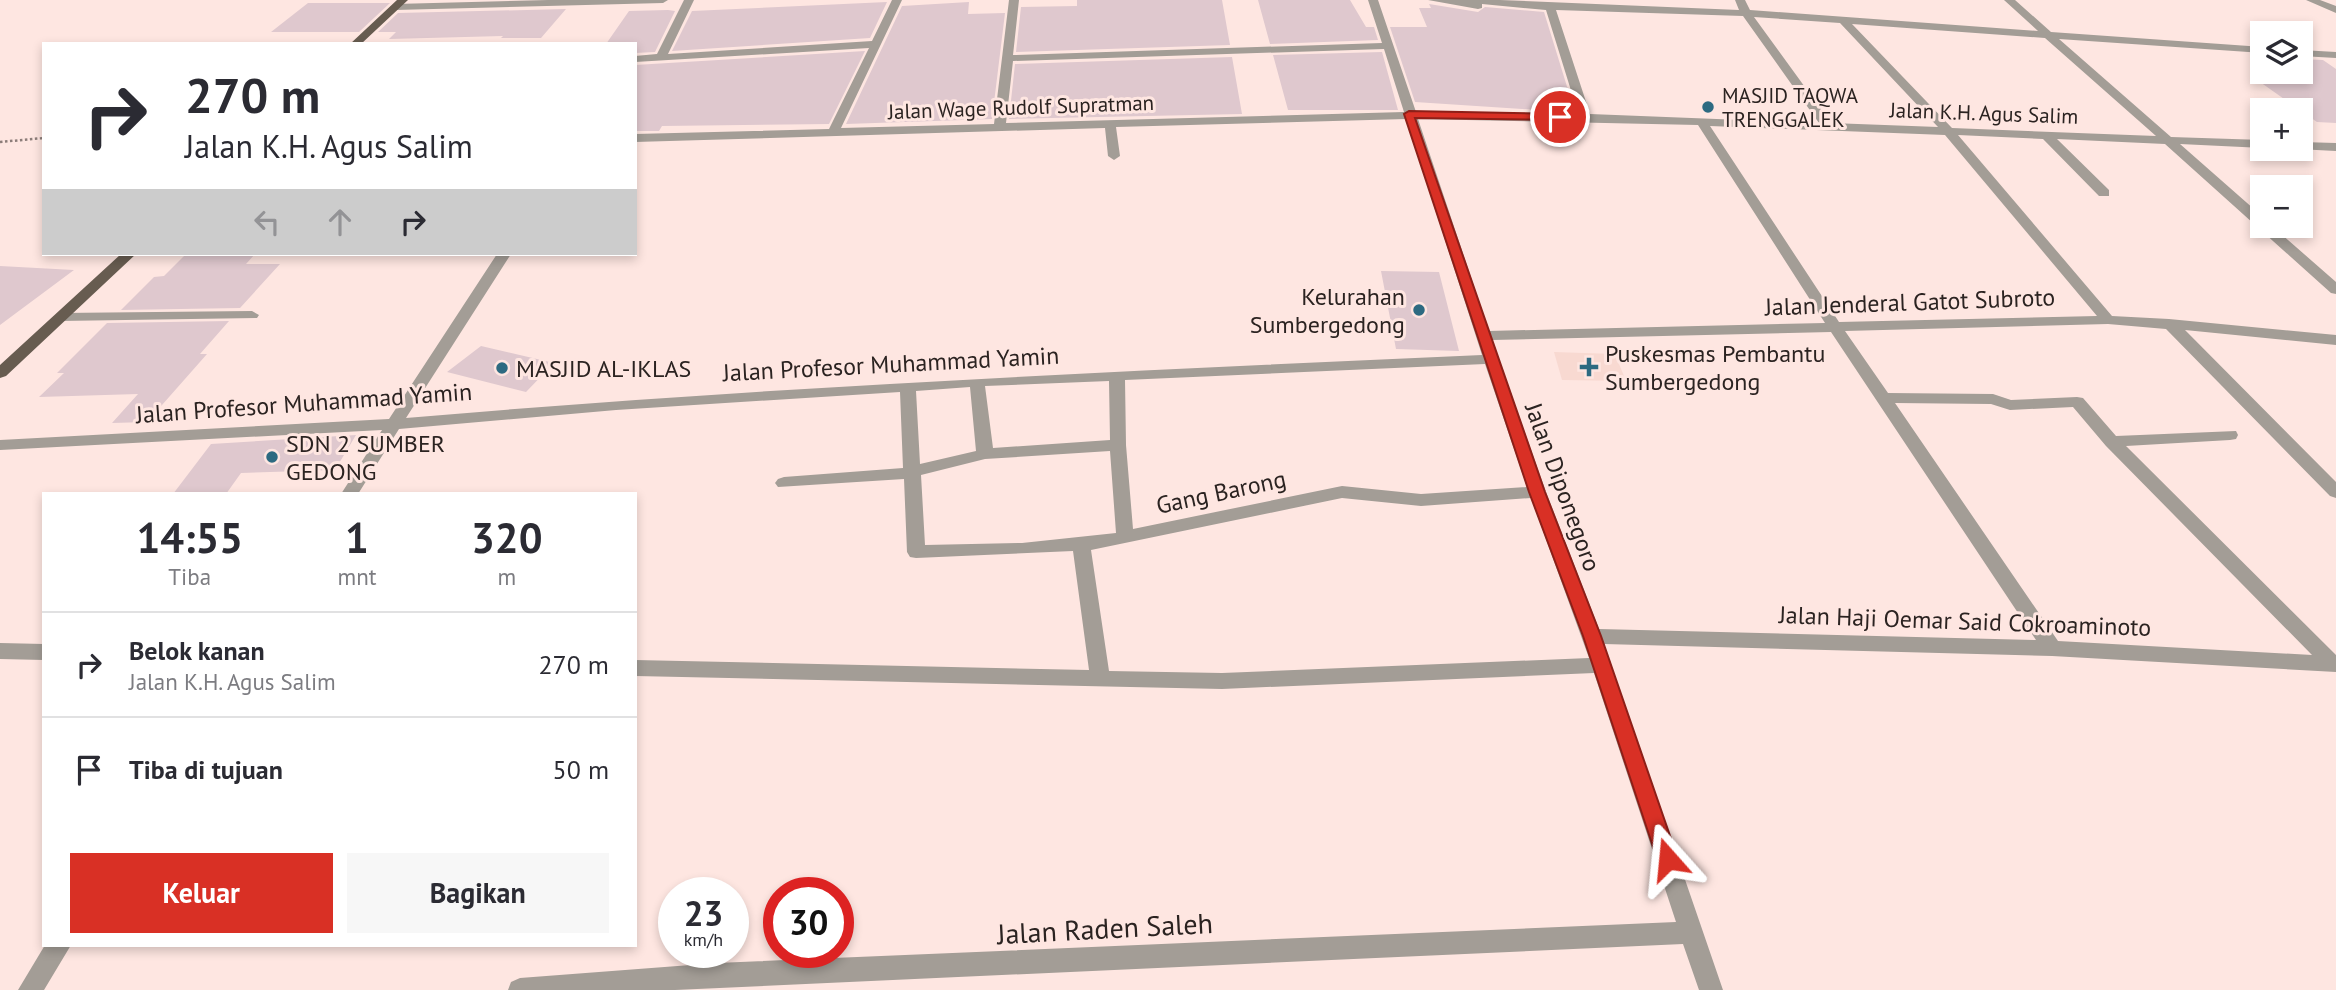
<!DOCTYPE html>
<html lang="id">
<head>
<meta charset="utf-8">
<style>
  body { margin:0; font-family:"PT Sans",sans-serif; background:#f7f7f7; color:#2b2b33; height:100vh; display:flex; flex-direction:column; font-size:26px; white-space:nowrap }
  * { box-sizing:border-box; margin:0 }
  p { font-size:23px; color:#7c7c81 }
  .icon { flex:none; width:38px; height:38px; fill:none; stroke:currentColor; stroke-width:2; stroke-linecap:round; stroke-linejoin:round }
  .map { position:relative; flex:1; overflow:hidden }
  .sheet { position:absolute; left:42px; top:492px; width:595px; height:455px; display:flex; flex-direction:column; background:#fff; border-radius:0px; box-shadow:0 4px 10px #0003 }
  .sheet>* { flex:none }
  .hud { position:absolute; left:42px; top:42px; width:595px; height:214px; border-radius:0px; box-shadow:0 4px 10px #0003; background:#fff; color:#2b2b33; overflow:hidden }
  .fabs { position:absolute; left:2250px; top:21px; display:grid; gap:14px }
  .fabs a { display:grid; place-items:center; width:63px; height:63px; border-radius:0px; background:#fff; box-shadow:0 4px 10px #0003; font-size:35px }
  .speed { position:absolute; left:658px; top:877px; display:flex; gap:14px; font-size:35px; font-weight:700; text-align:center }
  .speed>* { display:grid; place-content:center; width:91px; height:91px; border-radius:50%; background:#fff; box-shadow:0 4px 10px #0003; line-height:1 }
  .speed small { font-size:18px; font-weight:400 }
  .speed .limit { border:10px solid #d22; background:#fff; color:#111 }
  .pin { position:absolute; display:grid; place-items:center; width:60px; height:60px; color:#fff; margin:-30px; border:4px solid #fff; border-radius:50%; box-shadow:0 2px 7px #0007 }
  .me { position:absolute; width:77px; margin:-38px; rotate:342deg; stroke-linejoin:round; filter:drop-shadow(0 0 5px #0008) }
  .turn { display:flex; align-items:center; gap:24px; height:147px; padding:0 28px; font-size:32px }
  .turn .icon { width:91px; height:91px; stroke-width:2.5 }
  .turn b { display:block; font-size:49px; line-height:60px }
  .lanes { display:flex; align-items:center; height:66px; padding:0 28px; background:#0003; justify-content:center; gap:35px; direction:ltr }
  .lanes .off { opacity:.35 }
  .eta { display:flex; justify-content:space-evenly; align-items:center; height:119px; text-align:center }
  .eta b { font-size:42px; font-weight:700; line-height:49px }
  .cta { display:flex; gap:14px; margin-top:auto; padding:14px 28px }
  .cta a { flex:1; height:80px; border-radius:0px; background:#d93025; color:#fff; font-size:28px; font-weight:700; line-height:80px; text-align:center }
  .cta a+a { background:#f7f7f7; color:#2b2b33 }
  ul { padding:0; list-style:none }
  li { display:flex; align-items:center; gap:21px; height:105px; padding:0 28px; border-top:2px solid #e1e1e2 }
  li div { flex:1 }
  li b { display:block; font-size:26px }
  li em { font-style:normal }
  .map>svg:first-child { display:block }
  .built { fill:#f8d9d1 }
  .building { fill:#dfc8ce }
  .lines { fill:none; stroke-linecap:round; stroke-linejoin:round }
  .path { stroke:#8c7d79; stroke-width:2.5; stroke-dasharray:2.5 2.5; stroke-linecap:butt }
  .minor { fill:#a39d96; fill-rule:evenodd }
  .major { fill:#675c50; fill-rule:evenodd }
  .route { fill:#d93025; stroke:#8d1f18; stroke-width:2 }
  .poi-dot { fill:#2d6a81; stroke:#fee6e1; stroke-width:2.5 }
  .labels { text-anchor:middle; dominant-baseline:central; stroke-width:6; stroke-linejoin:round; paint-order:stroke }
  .far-poi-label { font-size:21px; fill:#2b2321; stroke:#fee6e1; text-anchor:start }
  .far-street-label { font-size:21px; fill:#2b2321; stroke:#fee6e1 }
  .poi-label { font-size:24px; fill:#2b2321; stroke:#fee6e1; text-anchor:start }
  .street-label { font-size:24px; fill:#2b2321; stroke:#fee6e1 }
  .near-street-label { font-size:28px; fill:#2b2321; stroke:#fee6e1 }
</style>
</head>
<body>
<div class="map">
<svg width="2336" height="990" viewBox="0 0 2336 990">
  <rect width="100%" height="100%" fill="#fee6e1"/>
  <path class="built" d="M1554 352 1615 354 1626 381 1562 380Z"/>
  <path class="building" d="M1077 0H1222L1230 45 1016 52 1021 7 1077 6Z
    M1258 0H1350L1366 27H1374L1378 40 1270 44Z
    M887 2 870 38 672 51 692 11Z
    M969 2 968 14 1005 13 992 119 846 124 902 6Z
    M308 3H390L359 32H271Z
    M1429 4 1478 12 1485 7 1544 12 1573 106H1557L1559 110H1539L1415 102 1390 27H1427L1419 8H1431Z
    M566 9 541 38H501L503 36 389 39 396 32H378L398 13Z
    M668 10 675 11 655 52 635 53V44H606L629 11Z
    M865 51 829 124 662 126 659 131H635V65Z
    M1382 52 1398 110H1288L1273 55Z
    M1232 57 1242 114 1009 119 1015 64Z
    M2301 59 2323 60 2336 69V123L2317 122 2260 82 2301 83Z
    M255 254 246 264H280L240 308 121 310 154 277 164 276 185 255Z
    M0 266 74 270 0 325Z
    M1381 271 1439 272 1459 351 1396 349Z
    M229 321 200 354H207L147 422 112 423 138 394 39 397 64 373H57L107 323Z
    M481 346 554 363 526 392 447 372Z
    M356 435 335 470 241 473 226 494H173L211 444Z"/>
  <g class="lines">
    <path class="path" d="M0 142 44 138"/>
    <path class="minor" d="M548 0H668L663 3 395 10 390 7 395 4Z
      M684 0H694L668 54 872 41 892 0H902L841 128 994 124 1009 0H1019L1013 55 1382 43 1368 0H1378L1416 112 1578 113 1546 10 1482 4V8L1478 9 1428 0H1500L1739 10 1735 0H1745L1750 10 2038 31 2004 0H2015L2051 32 2263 47V53L2059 39 2171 137 2263 140V148L2180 144 2263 217V226H2272L2336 282V294L2331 293 2165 144 2057 139 2109 190V196H2099L2043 139 1958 135 2112 316 2169 319 2336 335V345L2185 330 2336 482V498L2330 496 2166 329 2108 324 1845 331 1888 393 1993 394 2011 400 2077 397 2083 398 2116 436 2236 431 2238 435 2236 439 2230 440 2126 446 2336 655V672L2052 656 1604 644 1723 990H1699L1683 944 675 990H508L511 982 520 978 717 963 1676 922 1594 673 1222 689 635 676V660L1089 670 1073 551 916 558 910 557 907 552 904 479 778 487 775 483 778 479 784 477 903 468 900 392 616 410 399 429 358 494H341L382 430 0 450V440L389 419 497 254H511L406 418C765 387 1123 371 1482 355L1406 119 1116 127 1120 156 1114 160 1108 156 1105 128 635 142V134L829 129 869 48 635 62V56L657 54ZM1556 10 1743 16 1819 123 1590 114ZM1754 17 1840 23 1938 127 1831 123ZM1852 24 2045 38 2156 136 1952 128ZM1384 49 1404 112 1006 123 1013 61ZM1418 119 1698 125 1825 323 1489 331ZM1710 126 1945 135 2097 316 1839 322ZM1831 332 2036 640 1599 629 1546 492 1492 340ZM1485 364 1527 487 1421 494 1342 486 1133 529 1126 445 1125 380ZM1109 381 1110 440 993 448 985 386ZM970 387 976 451 920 464 916 391ZM1895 403 1991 404 2010 410 2073 407 2106 446 2312 655 2058 641ZM1110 451 1116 533 1022 543 925 545 921 475 985 459ZM1342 498 1421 506 1531 498 1589 658 1222 673 1109 671 1091 550Z
      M2306 0H2320L2336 6V13Z
      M2301 50 2336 52V58L2301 56Z
      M2301 142 2336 143V151L2297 149H2301Z
      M252 311 259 315 257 318 60 321 53 317 60 313Z
      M0 643 44 644V660L0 659Z
      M45 945H71L44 990H18Z"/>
    <path class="major" d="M397 0H408L361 44H350Z
      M121 254H136L6 376 0 378V365Z"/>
  </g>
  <path class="route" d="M1409 111 1560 114 1565 117 1560 120 1415 118 1545 492 1601 636 1678 859 1675 866 1668 868 1660 866 1657 859 1583 636 1529 492 1404 114Z"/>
  <g class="poi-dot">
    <circle cx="1708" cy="107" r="7"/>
    <circle cx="1419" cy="310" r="7"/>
    <path d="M1585.5 356.5h7v7h7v7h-7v7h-7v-7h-7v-7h7z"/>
    <circle cx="502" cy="368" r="7"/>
    <circle cx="272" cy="457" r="7"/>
  </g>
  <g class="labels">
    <g class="far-poi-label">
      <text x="1722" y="95">MASJID TAQWA<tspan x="1722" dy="24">TRENGGALEK</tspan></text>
    </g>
    <g class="far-street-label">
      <text transform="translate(1021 107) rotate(-2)">Jalan Wage Rudolf Supratman</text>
      <text transform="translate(1984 113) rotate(2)">Jalan K.H. Agus Salim</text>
    </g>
    <g class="poi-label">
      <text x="1405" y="296" text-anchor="end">Kelurahan<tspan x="1405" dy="28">Sumbergedong</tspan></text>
      <text x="1605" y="353">Puskesmas Pembantu<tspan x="1605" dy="28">Sumbergedong</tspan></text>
      <text x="516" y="368">MASJID AL-IKLAS</text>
      <text x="286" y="443">SDN 2 SUMBER<tspan x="286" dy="28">GEDONG</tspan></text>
    </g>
    <g class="street-label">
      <text transform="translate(1910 302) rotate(-2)">Jalan Jenderal Gatot Subroto</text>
      <text transform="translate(891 364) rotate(-3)">Jalan Profesor Muhammad Yamin</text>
      <text transform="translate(304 403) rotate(-4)">Jalan Profesor Muhammad Yamin</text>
      <text transform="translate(1563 487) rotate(70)">Jalan Diponegoro</text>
      <text transform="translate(1221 492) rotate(-12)">Gang Barong</text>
      <text transform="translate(1965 621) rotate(2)">Jalan Haji Oemar Said Cokroaminoto</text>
    </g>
    <g class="near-street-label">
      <text transform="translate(1105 928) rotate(-3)">Jalan Raden Saleh</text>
    </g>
  </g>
</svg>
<div class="fabs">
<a><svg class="icon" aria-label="layers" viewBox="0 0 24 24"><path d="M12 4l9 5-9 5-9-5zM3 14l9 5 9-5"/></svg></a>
<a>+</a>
<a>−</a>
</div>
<div class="speed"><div>23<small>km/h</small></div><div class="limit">30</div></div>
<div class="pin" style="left:1560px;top:117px;background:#d93025"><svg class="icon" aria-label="arrive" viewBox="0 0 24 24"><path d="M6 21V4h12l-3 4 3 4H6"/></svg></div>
<svg class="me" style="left:1668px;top:859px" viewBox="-20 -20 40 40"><path d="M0-17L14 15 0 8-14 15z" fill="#d93025" stroke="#fff" stroke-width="4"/></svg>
<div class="hud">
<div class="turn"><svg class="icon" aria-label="right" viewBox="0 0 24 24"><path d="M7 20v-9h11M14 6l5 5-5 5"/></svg><div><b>270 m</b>Jalan K.H. Agus Salim</div></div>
<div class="lanes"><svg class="icon off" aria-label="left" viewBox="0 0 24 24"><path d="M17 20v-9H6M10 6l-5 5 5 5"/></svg><svg class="icon off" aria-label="ahead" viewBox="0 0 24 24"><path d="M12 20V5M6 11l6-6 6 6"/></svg><svg class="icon" aria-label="right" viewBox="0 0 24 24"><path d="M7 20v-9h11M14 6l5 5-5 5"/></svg></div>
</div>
<section class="sheet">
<div class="eta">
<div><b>14:55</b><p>Tiba</p></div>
<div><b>1</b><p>mnt</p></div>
<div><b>320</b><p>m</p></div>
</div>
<ul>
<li><svg class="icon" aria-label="right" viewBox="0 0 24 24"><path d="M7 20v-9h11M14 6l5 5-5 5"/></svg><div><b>Belok kanan</b><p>Jalan K.H. Agus Salim</p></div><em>270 m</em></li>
<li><svg class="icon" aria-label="arrive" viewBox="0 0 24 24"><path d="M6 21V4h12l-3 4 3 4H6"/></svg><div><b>Tiba di tujuan</b></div><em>50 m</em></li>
</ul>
<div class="cta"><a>Keluar</a><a>Bagikan</a></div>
</section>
</div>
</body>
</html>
